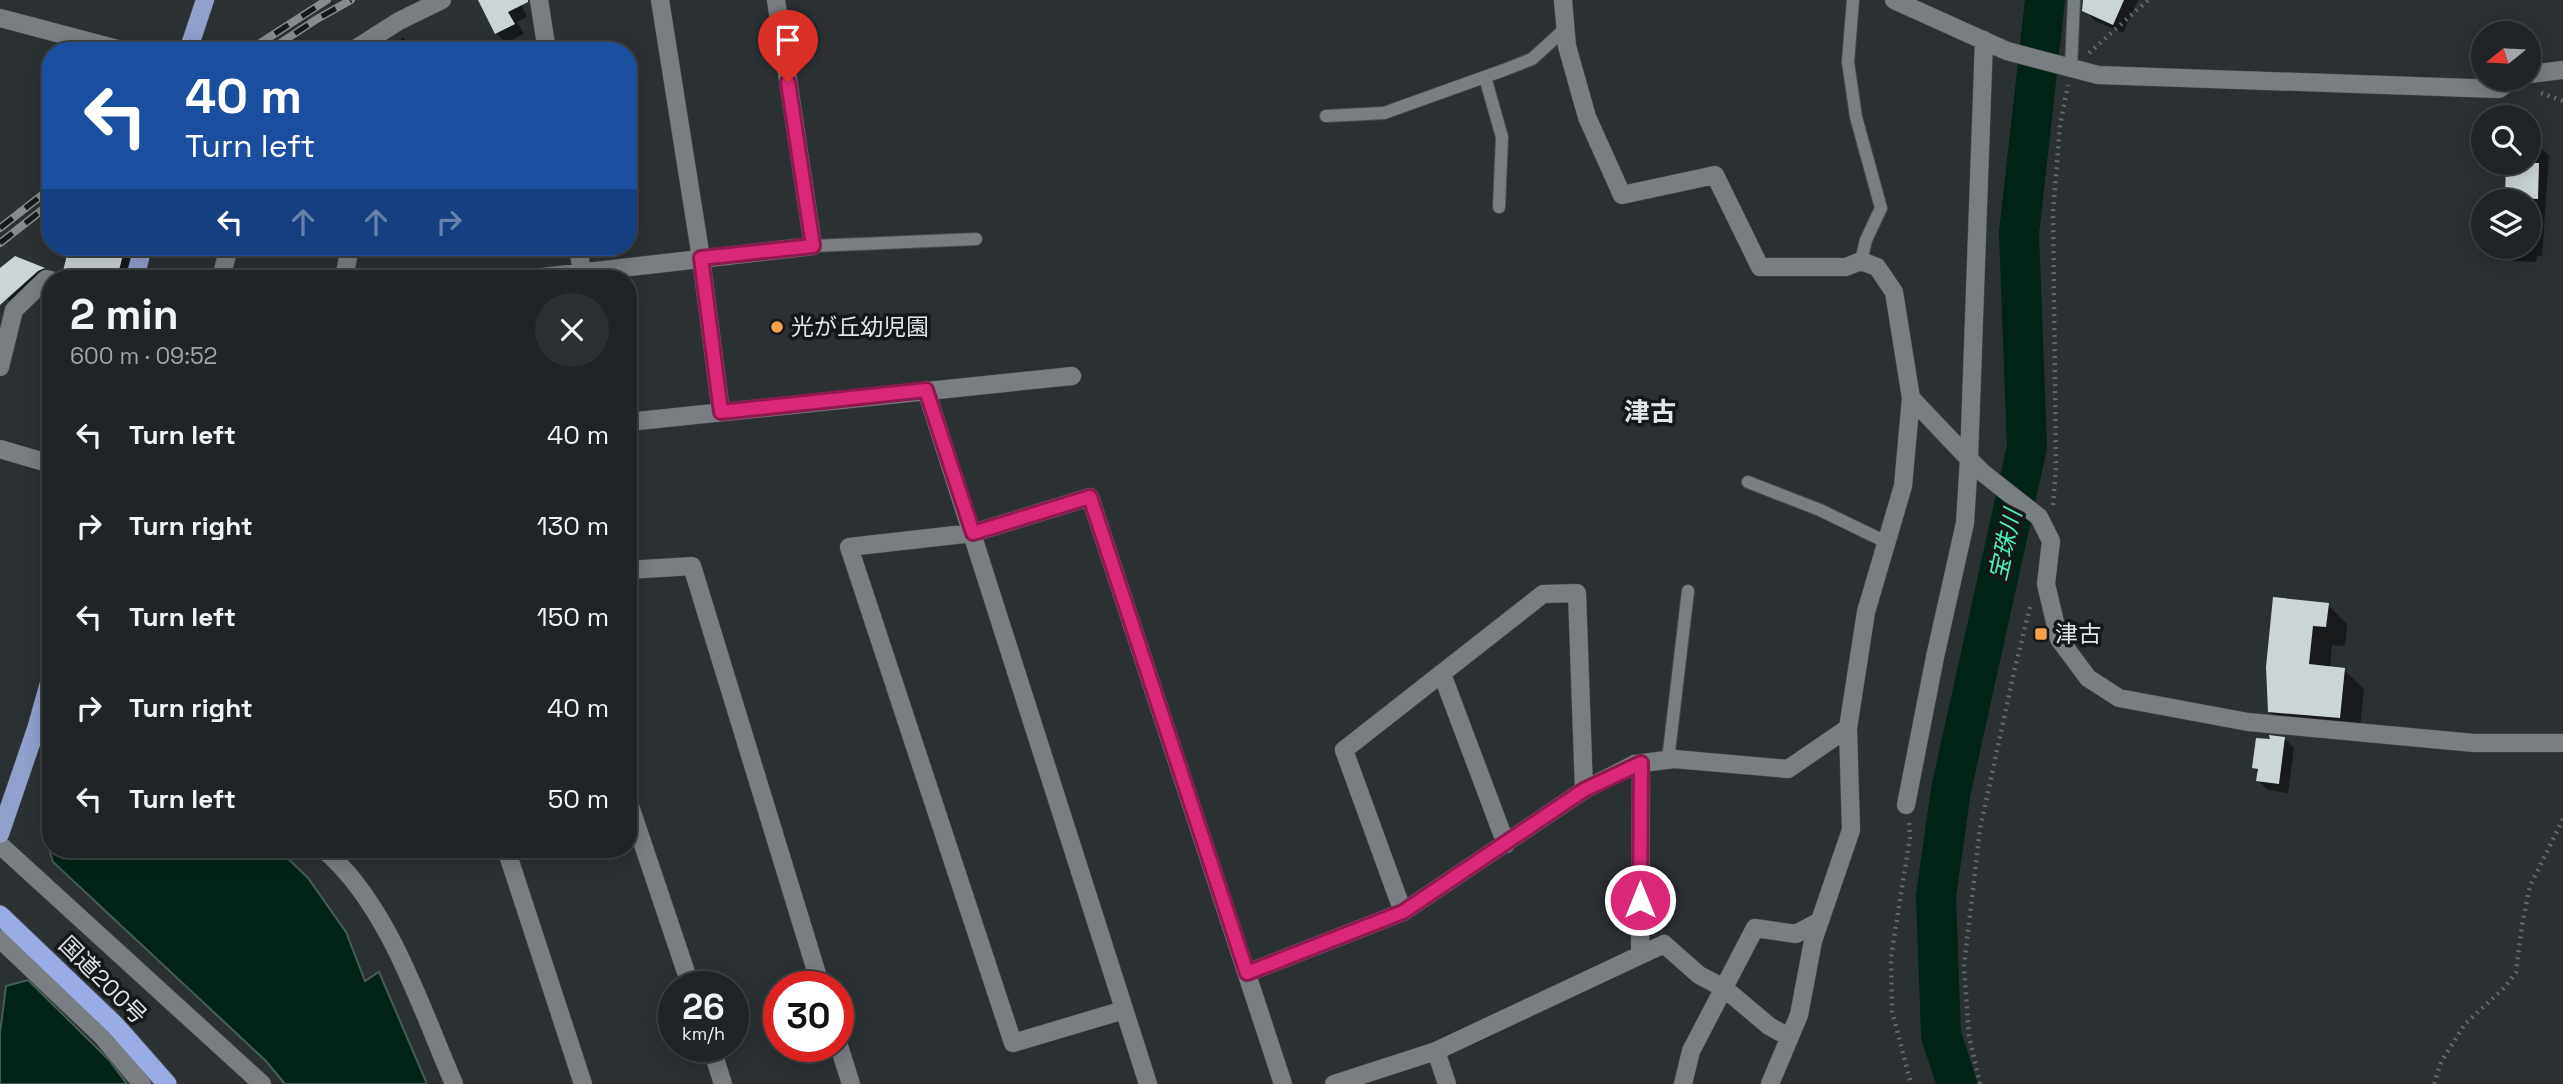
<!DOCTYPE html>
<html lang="en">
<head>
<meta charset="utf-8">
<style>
  body { margin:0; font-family:"Space Grotesk","Noto Sans JP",sans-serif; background:#2d3032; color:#f1f3f6; height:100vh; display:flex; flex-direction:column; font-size:26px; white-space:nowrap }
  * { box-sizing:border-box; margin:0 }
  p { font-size:23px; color:#a2a4a7 }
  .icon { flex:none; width:38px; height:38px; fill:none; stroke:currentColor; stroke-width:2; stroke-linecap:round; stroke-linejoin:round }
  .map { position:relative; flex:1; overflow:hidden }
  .details { position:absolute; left:42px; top:270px; width:595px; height:588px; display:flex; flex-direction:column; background:#202426; border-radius:28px; box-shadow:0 4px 18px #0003,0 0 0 2px #3d4143 }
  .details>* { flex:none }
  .guide { position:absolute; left:42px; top:42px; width:595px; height:214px; border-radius:28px; box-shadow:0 4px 18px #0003,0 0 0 2px #3d4143; background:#1a4fa0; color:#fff; overflow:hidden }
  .needle { width:46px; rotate:252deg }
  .fabs { position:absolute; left:2471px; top:21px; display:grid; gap:14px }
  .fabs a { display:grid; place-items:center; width:70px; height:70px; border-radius:50%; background:#202426; box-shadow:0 4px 18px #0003,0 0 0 2px #3d4143; font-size:35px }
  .speed { position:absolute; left:658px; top:971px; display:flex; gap:14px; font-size:35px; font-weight:700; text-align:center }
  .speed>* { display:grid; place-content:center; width:91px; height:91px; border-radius:50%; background:#202426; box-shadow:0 4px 18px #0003,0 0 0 2px #3d4143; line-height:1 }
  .speed small { font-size:18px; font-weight:400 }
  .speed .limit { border:10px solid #d22; background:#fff; color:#111 }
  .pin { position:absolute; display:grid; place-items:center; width:60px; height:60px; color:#fff; margin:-72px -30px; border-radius:50% 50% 50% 0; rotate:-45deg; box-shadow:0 0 7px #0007 }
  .pin .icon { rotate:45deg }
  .me { position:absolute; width:77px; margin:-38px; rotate:0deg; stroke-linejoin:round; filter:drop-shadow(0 0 5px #0008) }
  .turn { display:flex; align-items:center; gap:24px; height:147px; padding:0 28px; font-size:32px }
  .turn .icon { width:91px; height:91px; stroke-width:2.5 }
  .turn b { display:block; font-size:49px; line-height:60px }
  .lanes { display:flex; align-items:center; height:66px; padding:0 28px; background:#0003; justify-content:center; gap:35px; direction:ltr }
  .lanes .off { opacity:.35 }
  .round { display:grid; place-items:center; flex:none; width:74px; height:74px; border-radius:37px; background:#2d3032 }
  .overview { display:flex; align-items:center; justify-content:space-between; height:119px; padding:0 28px }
  h1 { font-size:42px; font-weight:600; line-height:52px }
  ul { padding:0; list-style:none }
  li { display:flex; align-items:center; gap:21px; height:91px; padding:0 28px }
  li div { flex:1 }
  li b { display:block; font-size:26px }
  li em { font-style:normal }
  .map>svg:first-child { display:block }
  .water { fill:#002316; stroke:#445d55; stroke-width:2 }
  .shadow { fill:#0007 }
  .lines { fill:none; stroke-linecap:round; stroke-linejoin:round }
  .river { stroke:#002316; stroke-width:40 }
  .building { fill:#ccd5d5 }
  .service-casing { stroke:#494d50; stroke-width:14 }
  .minor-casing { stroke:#494d50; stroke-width:19 }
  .tertiary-casing { stroke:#494d50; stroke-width:19 }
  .primary-casing { stroke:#494d50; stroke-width:19 }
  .trunk-casing { stroke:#494d50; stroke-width:21 }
  .path { stroke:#63676a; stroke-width:4.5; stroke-dasharray:2 5; stroke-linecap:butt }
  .service { stroke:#787e82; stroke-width:12 }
  .minor { stroke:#787e82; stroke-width:18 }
  .tertiary { stroke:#787e82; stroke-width:18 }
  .primary { stroke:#91a0cc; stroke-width:18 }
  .trunk { stroke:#9aace5; stroke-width:19 }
  .rail-casing { stroke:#888c8f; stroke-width:8 }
  .rail { stroke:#151819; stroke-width:5; stroke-dasharray:16; stroke-linecap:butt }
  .route-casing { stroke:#8e194d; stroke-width:18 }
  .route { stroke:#db2777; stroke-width:12 }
  .poi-dot { fill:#f9a04c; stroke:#151819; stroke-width:2.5 }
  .labels { text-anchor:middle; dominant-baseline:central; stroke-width:7; stroke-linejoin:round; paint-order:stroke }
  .poi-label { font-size:23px; fill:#e2e5e7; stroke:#151819; text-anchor:start }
  .street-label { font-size:23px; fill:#e2e5e7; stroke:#151819 }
  .water-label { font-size:24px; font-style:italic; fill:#4ef1ba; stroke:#151819 }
  .quarter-label { font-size:26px; font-weight:bold; fill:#e2e5e7; stroke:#151819 }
</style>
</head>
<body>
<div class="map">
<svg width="2563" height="1084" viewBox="0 0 2563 1084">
  <rect width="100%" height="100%" fill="#2b3033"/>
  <path class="water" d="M51 803V849H278L308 878 346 932 365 981 379 972 427 1084H285L266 1061 53 862 42 827Z
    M28 980 109 1060 127 1084H0V1033L6 986Z"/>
  <path class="shadow" d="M483 0H519L527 17 517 22 524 34 506 43 496 33Z
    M2090 0H2138L2123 33 2095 21 2086 11Z
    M403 38 413 48 419 43 426 51H388Z
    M2529 146H2539L2549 156 2542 256H2537L2536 262 2513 261 2504 251V247H2529V201H2506L2508 163H2529Z
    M71 247H142L135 278H73L65 270Z
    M15 258 44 269 53 278 17 309 0 291V271Z
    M2328 605 2347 624 2345 646 2332 645 2330 668 2344 670 2364 689 2359 737 2290 731 2270 712 2267 667Z
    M2285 739 2294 748 2288 793 2268 790 2258 780 2259 773 2253 767 2271 742Z"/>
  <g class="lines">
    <path class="river" d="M1957 1084 1941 1035 1936 896 1951 790 2027 447 2019 233 2045 0"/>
  </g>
  <path class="building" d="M478 0H528V2L508 12 515 24 495 34Z
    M2083 0H2124L2113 25 2082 11Z
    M2506 163H2539L2538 199 2505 197Z
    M69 247H125L117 278H91L63 271Z
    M15 256 45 268 38 271 0 305V268Z
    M2273 597 2329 603 2326 627 2313 626 2309 664 2345 668 2340 718 2268 712 2266 667Z
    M2269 735 2285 737 2279 784 2256 781 2258 769 2252 768 2256 738 2270 739Z"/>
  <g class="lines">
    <g class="service-casing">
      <path id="service" d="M1853 0 1848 62 1856 117 1881 208 1866 240 1861 261
        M2071 68 2074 0
        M1485 77 1502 137 1499 207
        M1326 116 1384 113 1504 70 1532 59 1565 29
        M813 246 976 239
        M1748 482 1820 510 1886 542
        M1668 760 1688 591"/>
    </g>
    <g class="minor-casing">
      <path id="minor" d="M539 0 547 51
        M660 0 701 258 721 412
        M1563 0 1567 46 1587 117 1622 195 1715 175 1760 267H1846L1861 261 1877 267 1894 292 1911 398 1969 459 1965 523 1935 657 1906 805
        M1894 0 2007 51 2098 75 2499 89 2513 79
        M0 18 125 51
        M1984 40 1969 459 1983 473 2039 517 2051 541 2046 584 2059 639 2088 678 2119 698 2248 722 2474 743H2563
        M352 51 399 21 442 0
        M2529 74 2563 70
        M578 247 582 272
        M221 278 229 247
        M344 278 350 247
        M534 278 813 246 776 0
        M0 367 14 310 46 279 51 280
        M926 390 1148 1084
        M0 449 51 464
        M628 570 692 566 821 987
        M1442 674 1506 844
        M628 800 691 987
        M0 845 262 1084
        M323 849C388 903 421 1008 454 1084
        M506 849 583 1084
        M1403 912 1344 750 1543 594 1577 593 1584 790
        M0 939 102 1036 142 1084
        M1640 955 1641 763
        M1247 973 1403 912 1584 790 1635 764 1674 759 1788 769 1848 728
        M1124 1010 1013 1043 849 547 973 533 1090 497 1283 1084
        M838 1043 851 1084
        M711 1046 723 1084
        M1436 1051 1447 1084
        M1334 1084 1436 1051 1664 944 1699 975 1724 988 1769 1026 1789 1037
        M1683 1084 1691 1051 1755 928 1796 934 1820 921
        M1770 1084 1799 1015 1813 941 1851 830 1848 728 1866 612 1903 486 1911 398"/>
    </g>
    <g class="tertiary-casing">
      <path id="tertiary" d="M628 422 1072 376"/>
    </g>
    <g class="primary-casing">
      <path id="primary" d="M188 51 205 0
        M135 278 143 247
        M0 834 36 729 51 676"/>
    </g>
    <g class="trunk-casing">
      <path id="trunk" d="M0 915 116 1026 167 1084"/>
    </g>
    <path class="path" d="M2089 53 2148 0
      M2541 93 2563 101
      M2053 505 2056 467 2053 213 2060 125 2068 85
      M1909 823 1910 837 1891 957 1892 1011 1911 1084
      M1980 1084 1969 1036 1964 966 1980 829 2014 672 2030 607
      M2434 1084 2441 1062 2465 1024 2505 987 2516 972 2522 925 2530 886 2563 819"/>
    <use href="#service" class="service"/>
    <use href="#minor" class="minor"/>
    <use href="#tertiary" class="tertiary"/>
    <use href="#primary" class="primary"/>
    <use href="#trunk" class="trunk"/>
    <g class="rail-casing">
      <path id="rail" d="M248 51 327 0
        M268 51 317 19 351 0
        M0 228 51 188
        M0 243 51 203"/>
    </g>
    <use href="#rail" class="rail"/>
  </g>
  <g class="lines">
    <g class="route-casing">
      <path id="route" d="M788 82 813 246 701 258 721 412 926 390 973 533 1090 497 1247 973 1403 912 1584 790 1641 763 1640 900"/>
    </g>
    <use href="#route" class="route"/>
  </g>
  <g class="poi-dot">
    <circle cx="777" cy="327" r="7"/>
    <rect x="2034" y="627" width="14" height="14" rx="3.5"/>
  </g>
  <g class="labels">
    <g class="poi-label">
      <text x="791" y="327">光が丘幼児園</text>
      <text x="2055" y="634">津古</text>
    </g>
    <g class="street-label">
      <text transform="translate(103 980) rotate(45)">国道200号</text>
    </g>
    <g class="water-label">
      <text transform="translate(2005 545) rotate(-77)">宝珠川</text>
    </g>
    <g class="quarter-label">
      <text x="1650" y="412">津古</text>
    </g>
  </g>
</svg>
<div class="fabs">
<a><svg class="needle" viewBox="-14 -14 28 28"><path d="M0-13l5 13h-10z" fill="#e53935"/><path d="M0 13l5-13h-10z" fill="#a2a4a7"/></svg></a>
<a><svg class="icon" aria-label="search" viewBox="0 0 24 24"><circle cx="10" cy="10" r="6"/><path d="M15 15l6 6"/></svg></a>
<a><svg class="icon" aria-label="layers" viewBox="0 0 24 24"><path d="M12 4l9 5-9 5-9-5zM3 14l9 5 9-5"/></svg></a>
</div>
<div class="speed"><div>26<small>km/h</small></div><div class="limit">30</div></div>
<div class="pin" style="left:788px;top:82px;background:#d93025"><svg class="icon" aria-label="arrive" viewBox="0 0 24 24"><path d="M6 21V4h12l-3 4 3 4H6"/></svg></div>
<svg class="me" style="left:1640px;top:900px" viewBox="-20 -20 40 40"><circle r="17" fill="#db2777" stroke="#fff" stroke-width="3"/><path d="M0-11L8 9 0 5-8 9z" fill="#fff"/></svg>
<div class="guide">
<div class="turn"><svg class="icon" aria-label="left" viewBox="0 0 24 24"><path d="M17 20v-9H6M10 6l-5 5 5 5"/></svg><div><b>40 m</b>Turn left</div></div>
<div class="lanes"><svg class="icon" aria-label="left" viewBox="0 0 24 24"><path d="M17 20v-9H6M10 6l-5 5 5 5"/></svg><svg class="icon off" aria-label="ahead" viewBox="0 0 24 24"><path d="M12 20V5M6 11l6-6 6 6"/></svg><svg class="icon off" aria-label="ahead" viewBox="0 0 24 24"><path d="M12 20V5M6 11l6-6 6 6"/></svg><svg class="icon off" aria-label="right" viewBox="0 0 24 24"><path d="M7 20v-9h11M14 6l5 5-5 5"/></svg></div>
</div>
<section class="details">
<div class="overview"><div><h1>2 min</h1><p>600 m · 09:52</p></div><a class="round"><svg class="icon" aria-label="close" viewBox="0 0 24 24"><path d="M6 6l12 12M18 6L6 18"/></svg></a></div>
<ul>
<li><svg class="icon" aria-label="left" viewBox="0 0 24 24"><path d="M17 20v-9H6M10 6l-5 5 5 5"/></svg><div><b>Turn left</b></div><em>40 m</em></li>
<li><svg class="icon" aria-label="right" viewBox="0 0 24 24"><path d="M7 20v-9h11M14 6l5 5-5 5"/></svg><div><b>Turn right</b></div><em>130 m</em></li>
<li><svg class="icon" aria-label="left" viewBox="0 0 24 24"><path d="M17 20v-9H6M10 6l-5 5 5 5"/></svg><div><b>Turn left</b></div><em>150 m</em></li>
<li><svg class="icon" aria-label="right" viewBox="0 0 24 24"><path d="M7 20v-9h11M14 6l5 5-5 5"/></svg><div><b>Turn right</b></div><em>40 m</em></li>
<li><svg class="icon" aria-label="left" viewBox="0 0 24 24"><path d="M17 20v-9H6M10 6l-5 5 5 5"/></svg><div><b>Turn left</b></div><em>50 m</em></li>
</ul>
</section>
</div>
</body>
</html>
